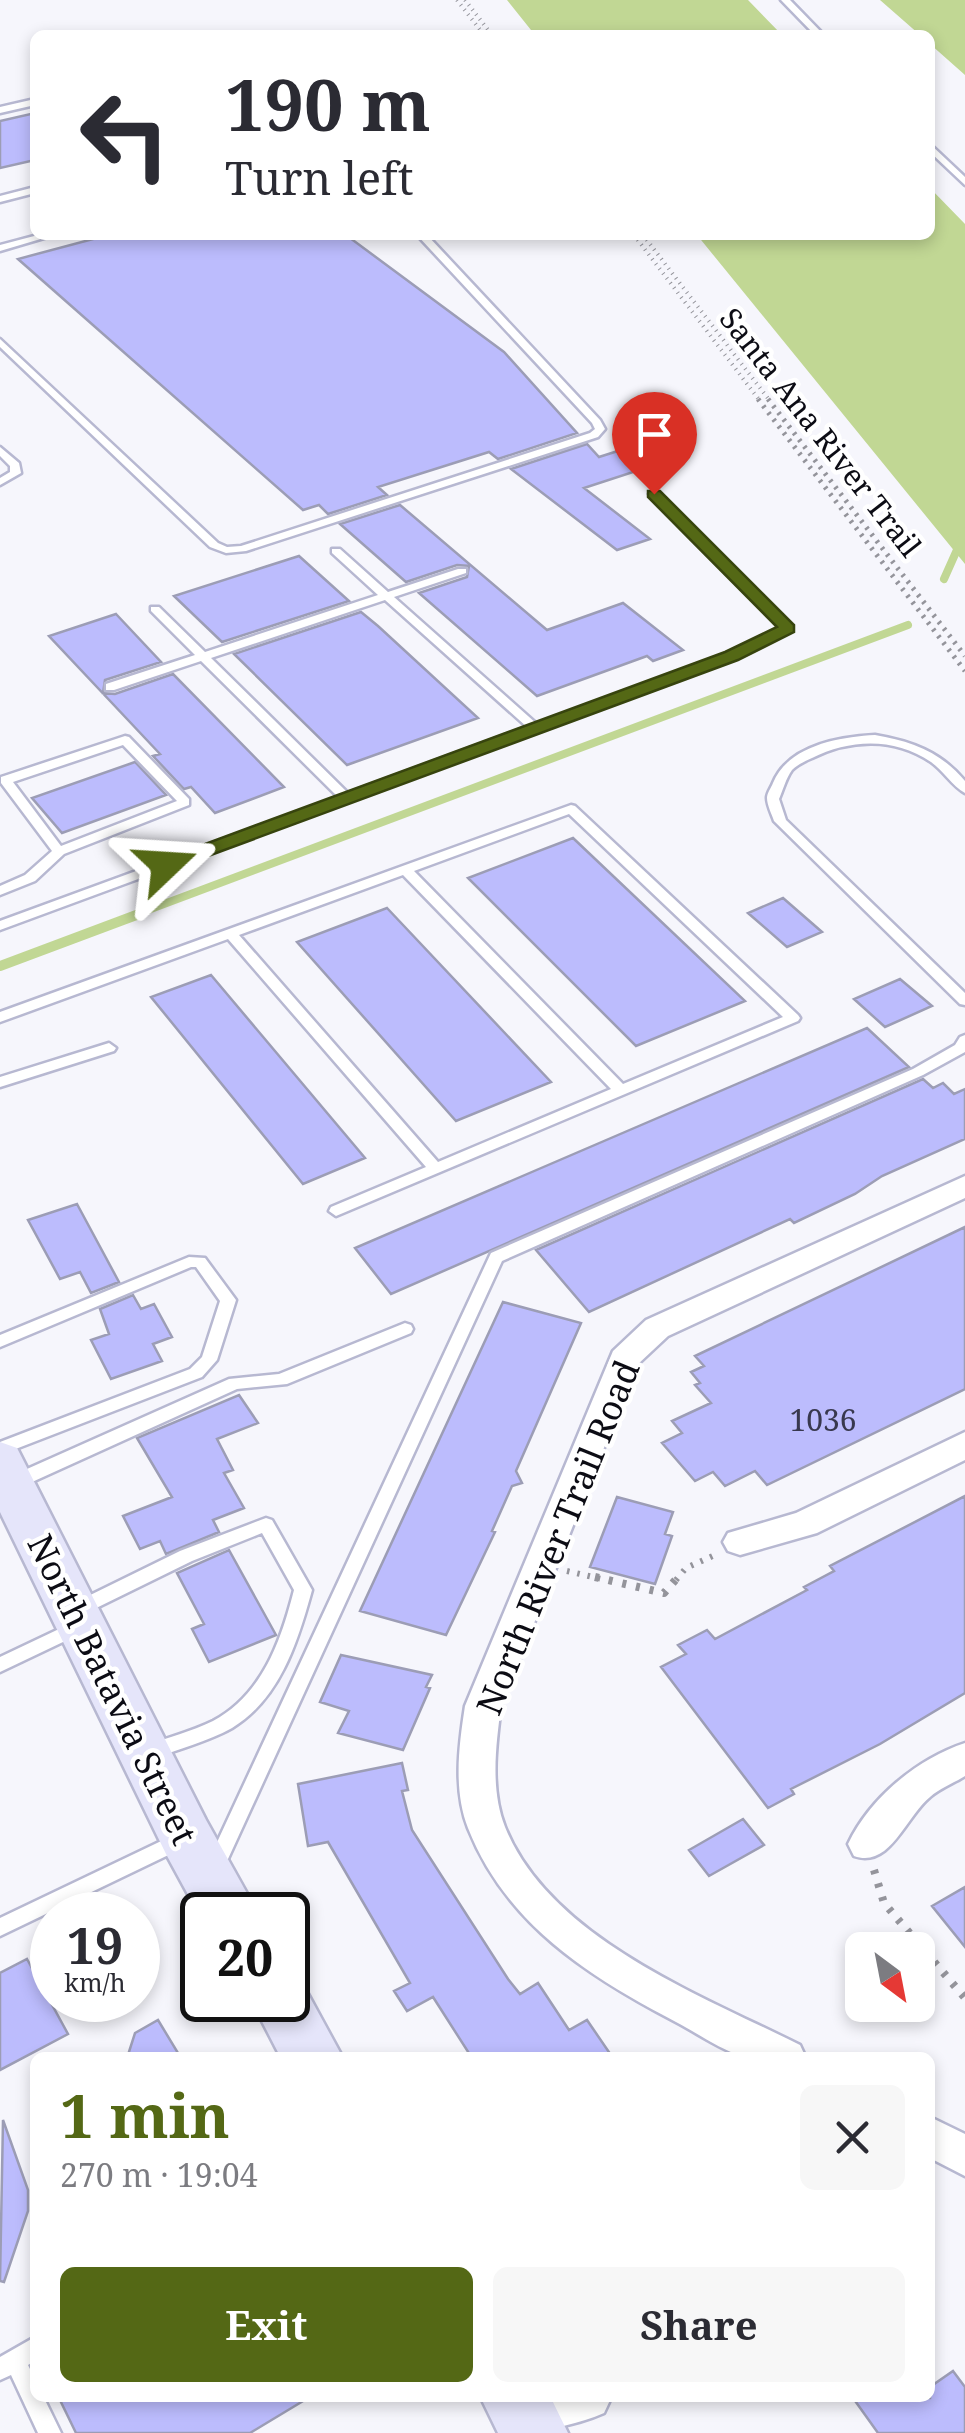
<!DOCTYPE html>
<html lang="en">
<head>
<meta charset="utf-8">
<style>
  body { margin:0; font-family:"Noto Serif",serif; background:#f7f7f7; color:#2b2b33; height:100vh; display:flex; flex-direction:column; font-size:38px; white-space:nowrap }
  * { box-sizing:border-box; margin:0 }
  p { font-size:32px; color:#7c7c81 }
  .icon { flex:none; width:55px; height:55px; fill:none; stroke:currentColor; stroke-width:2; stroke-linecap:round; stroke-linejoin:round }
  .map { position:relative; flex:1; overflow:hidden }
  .details { position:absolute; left:30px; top:2052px; width:905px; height:350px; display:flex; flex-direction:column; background:#fff; border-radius:15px; box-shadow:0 5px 15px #0003 }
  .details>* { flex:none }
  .hud { position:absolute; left:30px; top:30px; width:905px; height:210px; border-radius:15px; box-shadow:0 5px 15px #0003; background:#fff; color:#2b2b33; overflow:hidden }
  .needle { width:65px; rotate:148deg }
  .tools { position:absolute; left:845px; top:1932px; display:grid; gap:20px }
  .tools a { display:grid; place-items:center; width:90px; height:90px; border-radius:15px; background:#fff; box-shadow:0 5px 15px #0003; font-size:50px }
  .speed { position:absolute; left:30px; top:1892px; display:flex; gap:20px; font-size:50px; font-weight:700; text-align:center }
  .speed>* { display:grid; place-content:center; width:130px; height:130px; border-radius:50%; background:#fff; box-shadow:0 5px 15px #0003; line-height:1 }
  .speed small { font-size:25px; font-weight:400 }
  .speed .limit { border:5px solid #111; border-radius:15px; background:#fff; color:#111 }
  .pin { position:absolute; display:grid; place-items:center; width:85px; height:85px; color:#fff; margin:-102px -42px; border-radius:50% 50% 50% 0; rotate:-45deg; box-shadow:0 0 10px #0007 }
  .pin .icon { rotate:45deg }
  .me { position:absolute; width:110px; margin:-55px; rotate:70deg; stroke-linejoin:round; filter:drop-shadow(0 0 8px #0008) }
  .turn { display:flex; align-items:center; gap:35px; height:210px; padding:0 30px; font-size:45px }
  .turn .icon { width:130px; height:130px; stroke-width:2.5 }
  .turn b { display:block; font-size:70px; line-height:85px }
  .round { display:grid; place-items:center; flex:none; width:105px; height:105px; border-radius:15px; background:#f7f7f7 }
  .headline { display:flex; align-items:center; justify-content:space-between; height:170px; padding:0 30px }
  h1 { font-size:60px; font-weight:700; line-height:75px; color:#546815 }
  .cta { display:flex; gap:20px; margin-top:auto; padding:20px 30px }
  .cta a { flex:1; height:115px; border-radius:15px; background:#546815; color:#fff; font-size:40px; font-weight:700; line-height:115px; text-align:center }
  .cta a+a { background:#f7f7f7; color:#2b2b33 }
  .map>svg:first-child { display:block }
  .water { fill:#c1d794 }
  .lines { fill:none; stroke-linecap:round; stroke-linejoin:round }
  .stream-far1 { stroke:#c1d794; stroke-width:8 }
  .stream { stroke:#c1d794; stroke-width:10 }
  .building { fill:#bcbcfd; stroke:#9c9db5; stroke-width:2.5 }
  .lane-casing { stroke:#b7b8d1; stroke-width:5 }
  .street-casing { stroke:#b7b8d1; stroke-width:5 }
  .secondary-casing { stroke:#b7b8d1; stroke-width:5 }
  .path-far3 { stroke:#94949b; stroke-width:4; stroke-dasharray:1 5; stroke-linecap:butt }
  .path-far2 { stroke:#94949b; stroke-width:5; stroke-dasharray:2.5 6; stroke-linecap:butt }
  .path-far1 { stroke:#94949b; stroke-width:6; stroke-dasharray:2.5 8; stroke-linecap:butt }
  .path { stroke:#94949b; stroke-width:8; stroke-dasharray:4 10; stroke-linecap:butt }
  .lane { fill:#fff; fill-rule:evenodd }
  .street { fill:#fff; fill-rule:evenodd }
  .secondary { fill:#e5e5fa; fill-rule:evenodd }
  .route { fill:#546815; stroke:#37440e; stroke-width:2.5 }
  .labels { text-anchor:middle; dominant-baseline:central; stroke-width:9; stroke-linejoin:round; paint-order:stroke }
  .far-street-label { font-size:30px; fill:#0c0c14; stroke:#fff }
  .number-label { font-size:30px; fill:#38384e }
  .street-label { font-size:35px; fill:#0c0c14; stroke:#fff }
</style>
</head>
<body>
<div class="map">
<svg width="965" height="2433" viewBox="0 0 965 2433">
  <rect width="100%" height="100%" fill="#f6f6fc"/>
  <path class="water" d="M507 0H748L782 35H535Z
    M880 0H965V75L930 44V35H920Z
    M930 188 965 224V564L697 235H930Z"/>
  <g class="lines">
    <path class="stream-far1" d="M944 579 965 532
      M132 916 908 625"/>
    <path class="stream" d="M0 966 139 914"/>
  </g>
  <path class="building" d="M35 113V160L0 168V121Z
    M108 235H346L504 352 577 433 498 459 489 452 378 487 387 495 328 514 319 505 303 510 18 259Z
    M646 442 664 462 584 488 650 539 617 550 511 469 587 444 599 457Z
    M400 505 547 630 623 603 683 650 653 661 647 656 537 696 419 593 467 577 469 566 457 565 406 582 340 524Z
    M299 556 349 601 222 642 174 596Z
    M361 612 378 626 478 718 347 765 234 654Z
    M116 614 161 662 105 680 103 693 115 694 173 674 284 787 215 813 191 787 184 789 153 756 160 754 49 636Z
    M135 762 166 795 62 833 32 798Z
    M573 838 745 1001 636 1046 468 878Z
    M783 898 822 932 787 947 748 913Z
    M387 908 551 1082 456 1121 297 942Z
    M211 975 365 1158 303 1184 151 997Z
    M900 979 932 1006 885 1027 854 999Z
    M867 1028 909 1067 391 1294 355 1248Z
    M923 1079 933 1088 943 1083 954 1094 965 1089V1139L882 1176 855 1194 794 1223 790 1219 589 1312 536 1250Z
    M77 1204 119 1282 91 1293 80 1272 60 1279 28 1220Z
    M965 1227V1389L767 1485 755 1471 725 1486 713 1472 695 1481 662 1443 682 1433 672 1421 711 1403 695 1385 700 1383 691 1372 704 1366 695 1356Z
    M133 1295 141 1309 154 1304 172 1337 153 1344 162 1361 111 1379 91 1340 109 1334 100 1309Z
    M503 1302 581 1323 516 1471 522 1483 512 1486 492 1531 495 1532 446 1635 360 1611Z
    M239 1395 258 1423 217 1439 233 1470 224 1473 244 1508 213 1520 219 1532 166 1554 160 1541 140 1549 123 1516 172 1497 137 1438Z
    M965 1496V1693L880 1744 791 1789 794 1794 768 1808 661 1667 686 1654 678 1645 707 1630 715 1639 807 1590 804 1587 834 1571 830 1566Z
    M617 1497 673 1512 665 1534 672 1536 655 1584 590 1567Z
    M229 1550 276 1635 209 1662 192 1629 204 1624 177 1573Z
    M341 1655 432 1675 426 1687 430 1688 403 1750 338 1733 349 1711 320 1702Z
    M402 1763 408 1790 402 1791 412 1830 508 1979 520 1994 538 1983 569 2030 587 2020 613 2058H472L433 1997 407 2011 394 1991 410 1983 328 1842 308 1846 298 1784Z
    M743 1819 764 1845 709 1876 689 1850Z
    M965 1887V1947L932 1906Z
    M27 1959 68 2034 0 2070V1973Z
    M158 2020 181 2058H127L135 2033Z
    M3 2120 28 2190V2211L4 2282 0 2281Z
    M953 2371 965 2387V2433H878L853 2398H930V2387Z
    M59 2398H308L250 2433H76Z"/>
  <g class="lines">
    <g class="lane-casing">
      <path id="lane" d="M781 0H790L824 35H815Z
        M35 99V105L0 113V107Z
        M930 144 965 177V185L930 152Z
        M35 187V193L0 202V196Z
        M38 235H54L0 251V245Z
        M417 235H427L600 420 605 429 598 437 246 551 226 553 210 547 0 347V339L218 543 227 547 241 546 590 433 595 429 592 423Z
        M0 447 19 463 21 473 0 485V478L10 472V466L0 456Z
        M654 491 658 492 792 627V631L736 658 0 930V921L338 797 201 661 114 690H106V684L195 655 151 611V607H159L205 652 378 595 332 553V549H340L388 592 458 569H466V573L394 597 537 724 728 654 781 628 650 496 649 494ZM385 600 527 727 348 793 211 658Z
        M875 735C911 741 941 752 965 781V793C952 786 944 771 931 762 894 737 850 739 812 758 805 761 797 765 792 770 786 778 783 790 779 799L786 820 965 993V1005L960 1004 774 821C772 815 767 805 767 798 767 793 771 788 773 783 788 746 838 737 875 735Z
        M125 736 129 737 189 799V805L64 854 35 881 0 895V886L25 875 52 851 1 783V777ZM123 745 177 801 61 846 13 782Z
        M571 805 575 806 798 1015 800 1018 798 1021 336 1216 329 1211 331 1207 426 1167 228 939 0 1022V1012ZM569 814 783 1017 623 1084 414 871ZM403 875 611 1089 438 1162 239 935Z
        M965 1035V1052L923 1075 502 1261 222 1872 215 1874 208 1872 206 1866 491 1253 913 1069 955 1045 960 1037Z
        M109 1043 116 1048 114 1051 0 1087V1077Z
        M189 1257 205 1258 236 1300 217 1360 202 1377 0 1455V1442L190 1369 202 1357 220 1301 196 1267H191L0 1347V1335Z
        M405 1323 411 1325 413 1329 411 1333 287 1384 237 1389 21 1487 15 1488 9 1487 7 1482 9 1477 229 1379 279 1374Z
        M266 1518 272 1520 312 1590C298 1641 280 1699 232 1728 207 1742 178 1749 152 1759L146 1756 143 1751 146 1746C168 1737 191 1732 213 1721 262 1695 281 1641 294 1590L262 1533 192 1561 84 1614 78 1616 72 1614 69 1609 72 1604 180 1551Z
        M78 1620 84 1622 87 1627 84 1632 0 1672V1657Z
        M178 1833 185 1835 187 1841 185 1847 0 1936V1918Z
        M35 2337V2361L28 2365 35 2379V2398H44L61 2433H38L11 2375 0 2380V2357Z"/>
    </g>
    <g class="street-casing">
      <path id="street" d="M965 1176V1198L668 1336 637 1365 501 1706C496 1745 490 1789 505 1827 550 1938 700 1995 800 2045L806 2058C787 2058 762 2062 744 2057 721 2050 697 2033 676 2022 588 1976 506 1924 468 1828 453 1790 459 1745 465 1706L613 1351 646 1320Z
        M965 1432V1460L817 1533 740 1555 728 1551 723 1542 728 1533 796 1513Z
        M965 1743V1776C954 1783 940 1788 930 1797 906 1816 890 1869 854 1856L848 1844C870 1798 917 1759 965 1743Z
        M930 2117 965 2134V2176L930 2158Z
        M513 2398H611L604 2413C577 2425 538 2433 509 2430L502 2415Z"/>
    </g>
    <g class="secondary-casing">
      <path id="secondary" d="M0 1442 17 1448 206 1820 259 1915H202V1920L166 1854 0 1512Z
        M288 1976 301 1981 343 2058H281L251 2000H288Z
        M481 2398H551L568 2433H498Z"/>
    </g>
    <path class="path-far3" d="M457 0 484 35
      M465 0 492 35
      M634 235 760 401
      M643 235 770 401"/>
    <path class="path-far2" d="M758 399 965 671
      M768 399 965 656"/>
    <path class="path-far1" d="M567 1571 606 1580
      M676 1580 686 1568 717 1554"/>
    <path class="path" d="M595 1577 664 1593 678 1577
      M874 1870 884 1903 965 1998"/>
    <use href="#lane" class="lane"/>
    <use href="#street" class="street"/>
    <use href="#secondary" class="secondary"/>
  </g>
  <path class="route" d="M648 491H660L794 625V632L738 660 173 869H159V861L725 652 777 627 648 497Z"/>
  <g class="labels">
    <g class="far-street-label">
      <text transform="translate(821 432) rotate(52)">Santa Ana River Trail</text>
    </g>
    <g class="number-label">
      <text x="823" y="1419">1036</text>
    </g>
    <g class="street-label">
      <text transform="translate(557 1537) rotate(-68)">North River Trail Road</text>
      <text transform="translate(113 1689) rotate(64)">North Batavia Street</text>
    </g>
  </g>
</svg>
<div class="tools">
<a><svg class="needle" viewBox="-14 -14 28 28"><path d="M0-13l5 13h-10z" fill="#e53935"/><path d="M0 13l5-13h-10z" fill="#7c7c81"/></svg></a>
</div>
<div class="speed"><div>19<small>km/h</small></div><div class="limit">20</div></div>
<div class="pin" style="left:654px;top:494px;background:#d93025"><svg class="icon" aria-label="arrive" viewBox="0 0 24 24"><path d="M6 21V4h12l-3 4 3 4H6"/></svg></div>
<svg class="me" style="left:166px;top:865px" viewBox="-20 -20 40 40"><path d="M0-17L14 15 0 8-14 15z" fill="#546815" stroke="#fff" stroke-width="4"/></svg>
<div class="hud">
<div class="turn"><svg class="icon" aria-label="left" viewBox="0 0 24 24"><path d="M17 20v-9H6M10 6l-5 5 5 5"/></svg><div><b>190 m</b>Turn left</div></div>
</div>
<section class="details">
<div class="headline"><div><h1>1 min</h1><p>270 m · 19:04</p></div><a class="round"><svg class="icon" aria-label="close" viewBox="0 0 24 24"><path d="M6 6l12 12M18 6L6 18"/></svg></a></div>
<div class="cta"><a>Exit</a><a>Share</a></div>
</section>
</div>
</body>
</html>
